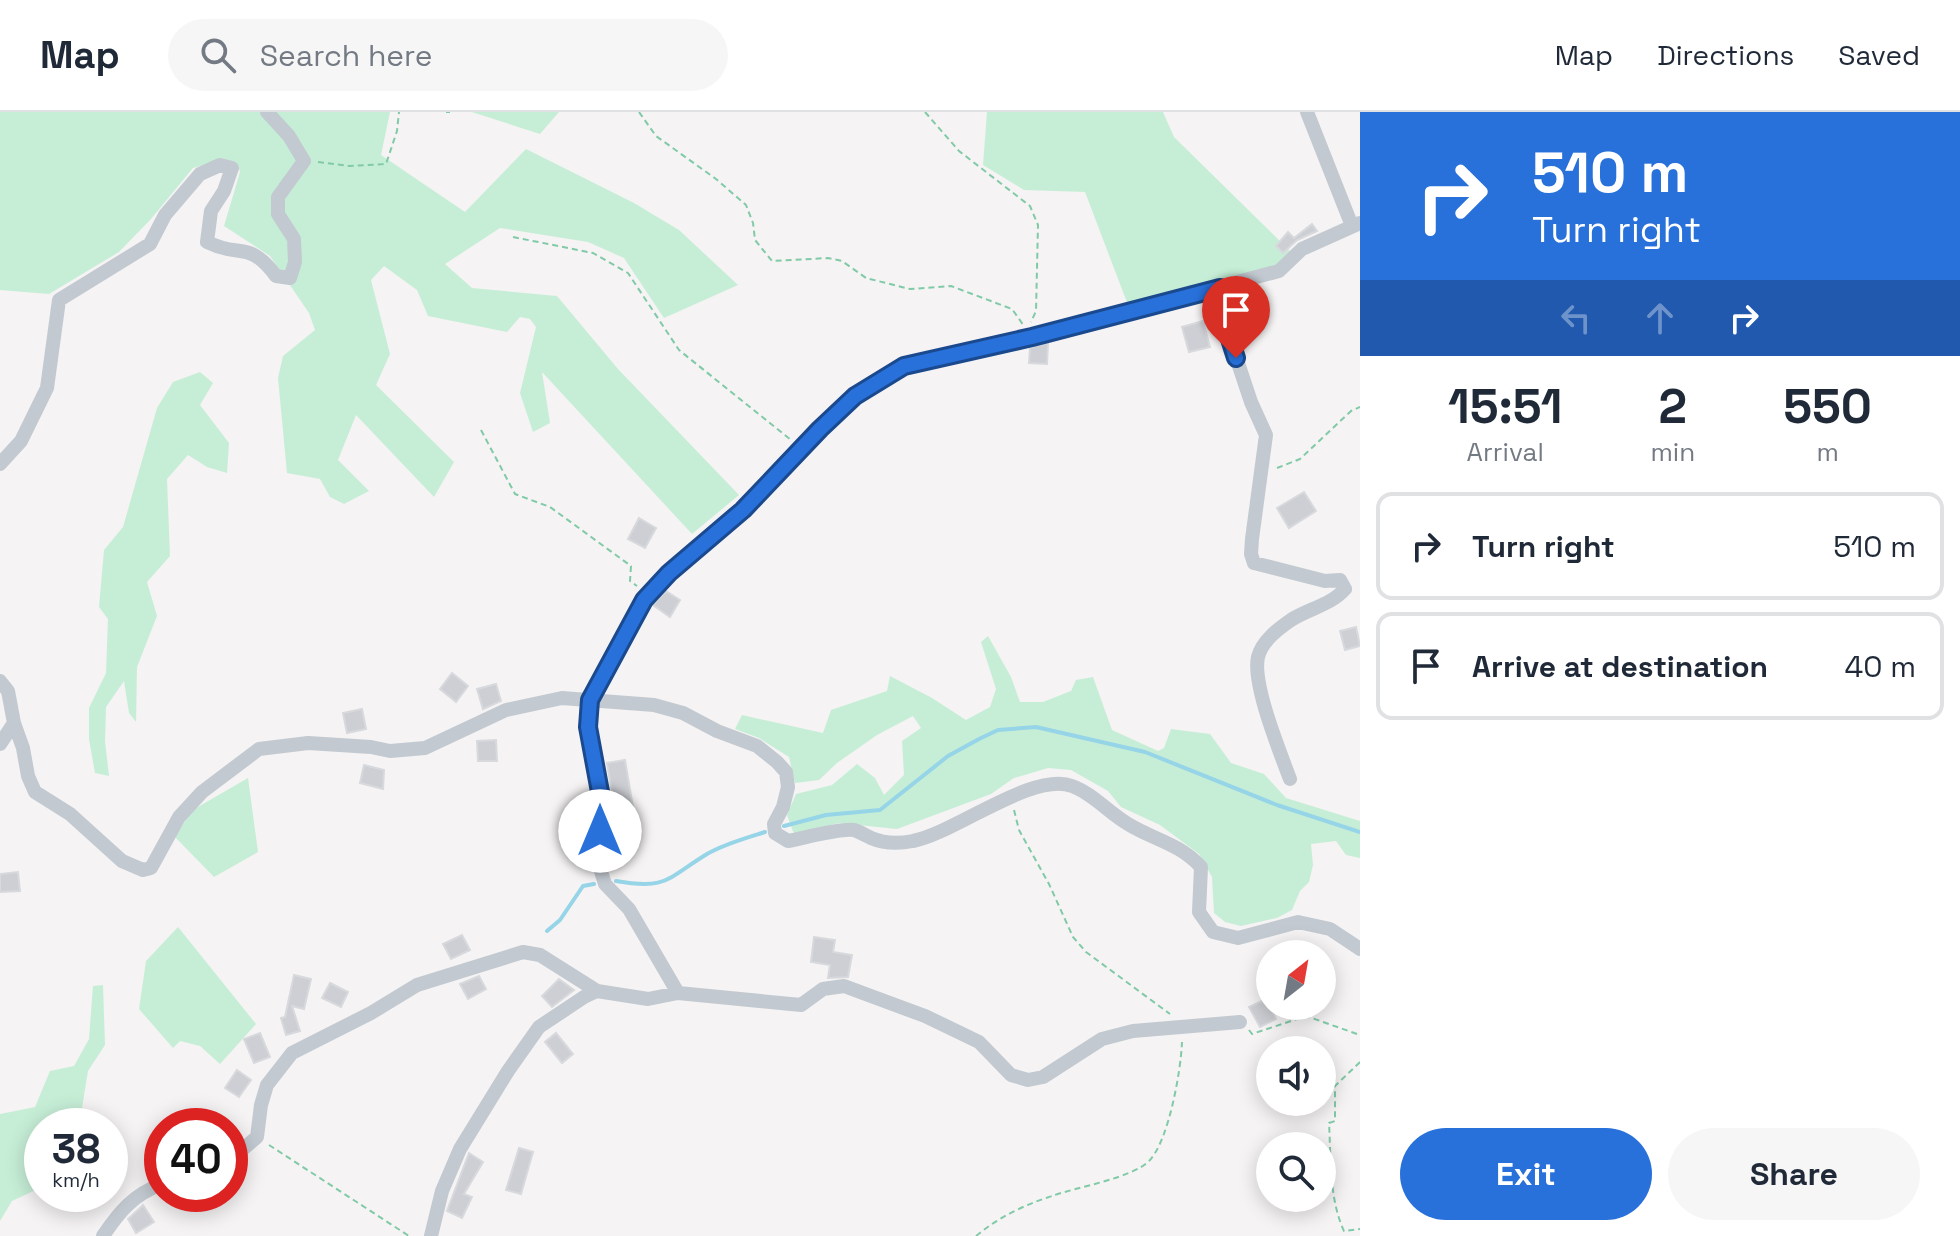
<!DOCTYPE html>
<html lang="en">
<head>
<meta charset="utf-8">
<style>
  body { margin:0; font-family:"Space Grotesk",sans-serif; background:#f6f6f7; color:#1f2937; height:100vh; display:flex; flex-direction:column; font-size:30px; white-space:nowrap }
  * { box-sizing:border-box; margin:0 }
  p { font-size:26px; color:#747a83 }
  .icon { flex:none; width:44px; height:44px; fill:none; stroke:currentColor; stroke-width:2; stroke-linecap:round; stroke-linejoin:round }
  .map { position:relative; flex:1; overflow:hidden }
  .panel { display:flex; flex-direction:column; background:#fff; width:600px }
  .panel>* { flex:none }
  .hud { background:#2870da; color:#fff; overflow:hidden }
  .needle { width:52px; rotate:31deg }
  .controls { position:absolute; left:1256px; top:828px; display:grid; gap:16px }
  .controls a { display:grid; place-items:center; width:80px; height:80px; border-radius:50%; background:#fff; box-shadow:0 4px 20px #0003; font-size:40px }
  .speed { position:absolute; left:24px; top:996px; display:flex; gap:16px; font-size:40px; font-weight:700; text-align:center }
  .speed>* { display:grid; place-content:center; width:104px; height:104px; border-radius:50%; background:#fff; box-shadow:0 4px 20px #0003; line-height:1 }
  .speed small { font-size:20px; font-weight:400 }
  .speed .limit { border:12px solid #d22; background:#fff; color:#111 }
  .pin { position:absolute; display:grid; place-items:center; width:68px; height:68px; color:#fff; margin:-82px -34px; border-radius:50% 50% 50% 0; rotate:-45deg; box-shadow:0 0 8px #0007 }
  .pin .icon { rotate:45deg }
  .me { position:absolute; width:88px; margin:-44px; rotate:0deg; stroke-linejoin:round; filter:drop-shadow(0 0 6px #0008) }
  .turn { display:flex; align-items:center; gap:28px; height:168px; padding:0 40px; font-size:36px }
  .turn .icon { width:104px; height:104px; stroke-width:2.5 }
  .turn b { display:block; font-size:56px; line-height:68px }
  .lanes { display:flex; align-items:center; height:76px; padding:0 40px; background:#0003; justify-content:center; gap:40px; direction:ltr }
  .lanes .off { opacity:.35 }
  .eta { display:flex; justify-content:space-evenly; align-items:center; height:136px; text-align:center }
  .eta b { font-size:48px; font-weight:700; line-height:56px }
  .cta { display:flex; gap:16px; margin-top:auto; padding:16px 40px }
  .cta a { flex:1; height:92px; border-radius:48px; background:#2870da; color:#fff; font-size:32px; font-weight:700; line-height:92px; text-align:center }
  .cta a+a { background:#f6f6f7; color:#1f2937 }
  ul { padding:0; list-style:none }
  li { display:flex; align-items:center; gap:24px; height:108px; margin:0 16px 12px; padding:0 24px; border:4px solid #e0e1e3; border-radius:16px }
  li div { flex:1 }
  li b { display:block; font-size:30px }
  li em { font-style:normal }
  header { display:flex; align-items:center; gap:48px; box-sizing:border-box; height:112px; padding:0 40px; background:#fff; border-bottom:2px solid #e0e1e3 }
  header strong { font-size:38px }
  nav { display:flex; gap:44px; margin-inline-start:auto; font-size:28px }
  .search { width:560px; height:72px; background:#f6f6f7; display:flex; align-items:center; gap:20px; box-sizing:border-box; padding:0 28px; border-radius:44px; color:#747a83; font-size:30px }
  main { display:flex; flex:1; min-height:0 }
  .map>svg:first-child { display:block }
  .green { fill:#c6eed7 }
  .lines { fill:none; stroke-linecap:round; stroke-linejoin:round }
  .stream { stroke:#96d4e7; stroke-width:4 }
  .building { fill:#cdcfd4; stroke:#d7d9dd; stroke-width:2 }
  .path { stroke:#80caa8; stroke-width:2; stroke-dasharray:6 4; stroke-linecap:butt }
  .minor { stroke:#c2c9d0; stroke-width:14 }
  .route-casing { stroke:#1a498e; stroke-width:20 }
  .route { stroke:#2870da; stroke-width:14 }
</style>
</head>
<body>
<header>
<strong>Map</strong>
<div class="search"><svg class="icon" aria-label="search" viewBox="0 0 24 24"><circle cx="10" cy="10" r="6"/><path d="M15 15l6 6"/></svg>Search here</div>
<nav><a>Map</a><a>Directions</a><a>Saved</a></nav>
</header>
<main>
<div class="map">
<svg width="1360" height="1124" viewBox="0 0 1360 1124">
  <rect width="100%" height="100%" fill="#f5f3f3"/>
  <path class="green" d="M0 0H390L381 43 465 100 526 37 634 91 679 118 738 173 664 206 624 146 588 130 500 116 445 152 472 176 557 184 618 257 739 383 692 422 542 260 550 311 533 320 520 281 536 215 530 207 520 205 507 220 428 204 417 178 384 154 371 168 390 242 376 273 454 350 434 385 356 303 338 348 369 379 344 392 330 385 320 367 287 361 278 266 283 244 315 218 309 201 270 144 224 114 240 60 238 53 224 47 193 56 151 107 119 140 49 182 0 178Z
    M472 0H559L540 22Z
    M987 0H1163L1174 25 1290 139 1275 154 1128 193 1085 80 1024 78 983 53Z
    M200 260 213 271 200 293 229 331 227 361 207 355 188 343 167 367 170 444 147 470 157 504 137 555 136 610 129 601 124 569 106 595 105 629 109 664 95 661 89 627V596L106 561 108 507 99 495 104 438 123 415 157 296 173 270Z
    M988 524 1011 565 1020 590H1043L1071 579 1076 568 1093 565 1112 618 1158 639 1164 636 1171 617 1210 622 1231 651 1264 662 1286 686 1360 709V746L1346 743 1336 729 1311 732 1313 753 1309 770 1300 779 1292 798 1277 806 1241 814 1225 810 1214 801 1212 765 1199 742 1160 713 1121 695 1108 679 1071 658 1048 656 1014 666 991 682 897 717 839 711 794 722 787 703 796 682 832 673 857 652 875 666 884 683 904 663 902 629 921 616 913 604 877 623 837 651 819 668 795 671 789 645 759 626 735 617 742 603 823 621 831 598 887 579 890 564 932 586 966 608 990 595 996 577 981 530Z
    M248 666 258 740 214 765 175 725 191 699Z
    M178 815 256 912 220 952 200 934 180 929 173 936 139 897 146 849Z
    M103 873 105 933 88 959 79 1014H42V1075L12 1089 0 1109V1002L35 995 50 959 74 954 89 927 93 874Z"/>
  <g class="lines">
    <path class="stream" d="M784 714 826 703 880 698 948 644 979 627 998 618 1036 615 1145 640 1277 693 1360 720
      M616 769C667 778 666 767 707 742 724 732 746 726 765 720
      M547 819 560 808 583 774 594 772"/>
  </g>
  <path class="building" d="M1312 112 1317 119 1297 128 1283 141 1276 134 1288 120 1294 126Z
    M1203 209 1210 235 1189 240 1182 215Z
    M1048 231 1047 252 1029 251 1030 236Z
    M1304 380 1316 399 1289 416 1277 396Z
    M639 406 656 416 645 436 628 427Z
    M666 479 680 488 670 505 653 493Z
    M1356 515 1360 534 1345 538 1340 519Z
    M452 561 468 574 456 590 440 577Z
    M496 572 501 589 483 597 477 577Z
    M362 597 366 617 347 621 343 601Z
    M496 628 497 649H478L477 629Z
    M625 648 634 701 616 704 607 651Z
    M364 653 384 658 383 677 360 671Z
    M18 760 20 779 0 780V762Z
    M462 823 470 838 451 847 443 832Z
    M814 825 835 828 833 840 852 843 848 865 828 866 830 853 811 850Z
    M294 863 311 867 304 897 292 894 300 919 286 923 281 906 285 905Z
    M479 864 486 877 468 887 460 872Z
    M559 867 574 878 552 895 542 884Z
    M330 871 348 880 341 895 322 886Z
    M1266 887 1276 907 1260 915 1249 895Z
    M260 921 270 945 254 951 244 927Z
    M556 921 573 942 562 951 545 930Z
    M237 958 251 968 239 985 225 976Z
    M519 1036 533 1040 521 1082 506 1078Z
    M469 1041 483 1050 464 1082 472 1085 462 1106 447 1099Z
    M143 1093 154 1110 136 1121 128 1107Z"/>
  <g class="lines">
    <path class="path" d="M446 0H450
      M639 0 656 24 716 67 746 93 753 111 755 128 772 149 828 146 842 149 866 166 910 177 951 174 1012 197 1024 214
      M925 0 959 39 1030 94 1038 113 1036 199 1031 210
      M318 50 349 54 386 52 397 19 399 0
      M513 125 593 141 628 161 679 238 791 328
      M481 318 515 382 550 395 631 454 630 469 637 474
      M1277 356 1300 347 1351 299 1360 295
      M1014 698 1019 718 1049 772 1073 825 1086 840 1170 902
      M1249 918 1252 922 1306 904 1360 923
      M1360 950 1335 974V1009L1329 1011C1331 1045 1329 1087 1344 1119L1360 1117
      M269 1033 409 1124
      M976 1124C999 1105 1024 1093 1052 1084 1076 1075 1134 1066 1150 1048 1169 1027 1181 958 1182 930"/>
    <path class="minor" d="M1307 0 1352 114
      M1220 176 1229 224 1251 290 1266 323 1252 427 1251 442 1254 451 1325 469 1340 468 1345 477C1331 493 1308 497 1291 508 1278 517 1262 529 1258 545 1252 572 1280 640 1290 667
      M0 352 21 329 47 276 59 188 150 132 165 103 200 62 220 53 232 56 224 79 211 99 207 130C241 147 248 127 276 164L290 166 295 150 294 127 278 102V85L304 49 289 24 267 0
      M0 569 8 579 14 611 0 632
      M14 611 23 636 28 664 35 680 70 702 122 749 143 758 151 756 179 705 202 680 259 637 308 631 371 635 390 639 425 636 506 598 562 586 654 593 683 601 717 619 757 634 777 650 786 660 788 675 783 695 774 712 775 721 788 729C804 726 840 716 854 718 860 720 865 723 871 726 885 732 898 732 913 729 953 722 1033 659 1072 674 1092 681 1109 701 1128 712 1154 728 1179 731 1201 755L1199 800 1213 820 1238 826 1298 810 1330 817 1360 837
      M678 881 801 893 823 877 844 874 925 904 979 930 1011 963 1028 968 1043 965 1102 927 1133 919 1240 910
      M230 1048 257 1025 261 993 267 973 292 941 371 901 417 873 523 840 540 843 597 879
      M103 1124C119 1100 134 1082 162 1072
      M431 1124 442 1079 460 1037 508 959 539 915 584 885 597 879 648 887 678 881 629 797 605 772 598 750 603 696 588 615 590 588 644 488 669 461 743 398 820 317 855 284 904 254 1032 225 1279 159 1302 137 1360 111"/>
  </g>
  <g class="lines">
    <g class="route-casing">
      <path id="route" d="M600 719 603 696 588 615 590 588 644 488 669 461 743 398 820 317 855 284 904 254 1032 225 1220 176 1229 224 1236 246"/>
    </g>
    <use href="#route" class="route"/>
  </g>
</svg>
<div class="controls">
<a><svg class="needle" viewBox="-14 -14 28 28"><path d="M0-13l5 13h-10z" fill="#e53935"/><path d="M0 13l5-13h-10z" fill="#747a83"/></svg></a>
<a><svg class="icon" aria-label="sound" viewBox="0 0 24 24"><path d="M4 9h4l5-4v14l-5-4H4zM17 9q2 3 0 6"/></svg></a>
<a><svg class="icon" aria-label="search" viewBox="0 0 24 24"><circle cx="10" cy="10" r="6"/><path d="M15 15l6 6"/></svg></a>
</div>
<div class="speed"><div>38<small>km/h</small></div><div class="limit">40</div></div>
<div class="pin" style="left:1236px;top:246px;background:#d93025"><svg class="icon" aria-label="arrive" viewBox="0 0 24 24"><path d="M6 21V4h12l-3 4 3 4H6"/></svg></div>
<svg class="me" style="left:600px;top:719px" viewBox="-20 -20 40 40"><circle r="19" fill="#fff"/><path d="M0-13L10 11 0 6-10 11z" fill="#2870da"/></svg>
</div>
<section class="panel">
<div class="hud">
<div class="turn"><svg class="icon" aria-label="right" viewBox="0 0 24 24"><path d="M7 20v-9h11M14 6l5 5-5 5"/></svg><div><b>510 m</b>Turn right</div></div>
<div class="lanes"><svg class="icon off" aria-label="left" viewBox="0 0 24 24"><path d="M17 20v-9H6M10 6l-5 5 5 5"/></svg><svg class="icon off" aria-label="ahead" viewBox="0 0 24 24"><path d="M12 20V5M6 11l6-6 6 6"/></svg><svg class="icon" aria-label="right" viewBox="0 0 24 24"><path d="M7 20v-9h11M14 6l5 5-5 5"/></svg></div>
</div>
<div class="eta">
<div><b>15:51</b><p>Arrival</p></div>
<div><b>2</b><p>min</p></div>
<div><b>550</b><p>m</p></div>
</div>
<ul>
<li><svg class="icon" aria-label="right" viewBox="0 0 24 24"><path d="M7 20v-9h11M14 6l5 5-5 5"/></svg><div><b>Turn right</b></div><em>510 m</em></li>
<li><svg class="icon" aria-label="arrive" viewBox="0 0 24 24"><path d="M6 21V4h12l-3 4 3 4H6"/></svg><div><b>Arrive at destination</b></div><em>40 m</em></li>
</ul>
<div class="cta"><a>Exit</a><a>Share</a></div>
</section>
</main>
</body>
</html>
